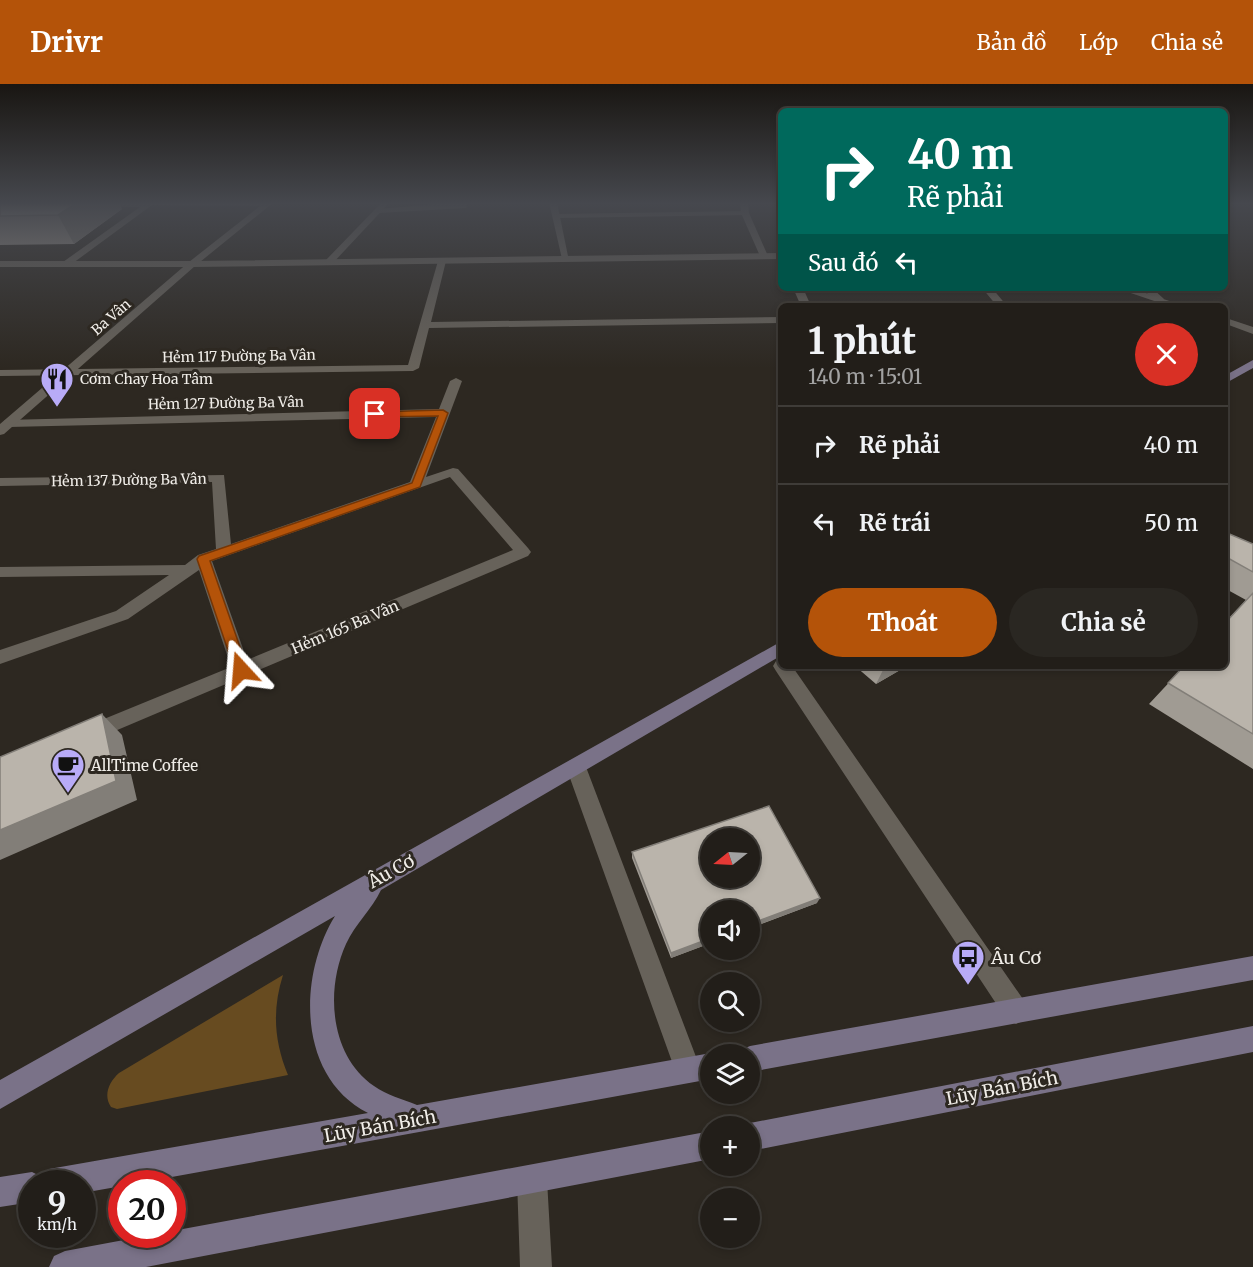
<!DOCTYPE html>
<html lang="vi">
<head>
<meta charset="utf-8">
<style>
  body { margin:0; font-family:Merriweather,serif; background:#2a2722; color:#f1f3f6; height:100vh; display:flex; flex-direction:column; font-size:22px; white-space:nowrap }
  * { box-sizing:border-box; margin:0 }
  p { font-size:20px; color:#a2a2a2 }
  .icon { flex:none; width:33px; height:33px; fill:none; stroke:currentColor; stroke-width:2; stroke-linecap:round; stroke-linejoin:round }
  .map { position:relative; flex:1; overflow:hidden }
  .side { position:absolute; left:778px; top:219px; width:450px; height:366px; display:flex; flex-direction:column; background:#221e19; border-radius:9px; box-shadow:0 3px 9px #0003,0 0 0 2px #3f3c38 }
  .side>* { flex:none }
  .hud { position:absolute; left:778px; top:24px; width:450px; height:183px; border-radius:9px; box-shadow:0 3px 9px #0003,0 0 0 2px #3f3c38; background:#00695c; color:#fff; overflow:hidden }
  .needle { width:39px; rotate:252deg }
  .buttons { position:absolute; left:700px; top:744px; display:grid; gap:12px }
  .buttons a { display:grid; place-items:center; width:60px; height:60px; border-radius:50%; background:#221e19; box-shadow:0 3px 9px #0003,0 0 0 2px #3f3c38; font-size:30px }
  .speed { position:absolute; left:18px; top:1086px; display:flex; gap:12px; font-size:30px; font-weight:700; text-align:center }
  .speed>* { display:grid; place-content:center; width:78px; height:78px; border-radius:50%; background:#221e19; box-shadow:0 3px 9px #0003,0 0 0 2px #3f3c38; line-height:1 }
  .speed small { font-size:15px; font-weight:400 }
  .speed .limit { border:9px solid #d22; background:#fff; color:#111 }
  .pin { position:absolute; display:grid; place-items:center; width:51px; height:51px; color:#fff; margin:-26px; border-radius:12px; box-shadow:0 3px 9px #0006 }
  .me { position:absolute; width:66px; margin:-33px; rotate:341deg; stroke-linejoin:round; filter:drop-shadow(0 0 4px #0008) }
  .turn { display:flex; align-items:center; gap:21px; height:126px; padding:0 30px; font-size:27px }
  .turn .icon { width:78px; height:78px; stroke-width:2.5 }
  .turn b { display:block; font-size:42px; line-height:51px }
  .then { display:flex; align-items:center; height:57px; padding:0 30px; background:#0003; gap:12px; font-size:22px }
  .round { display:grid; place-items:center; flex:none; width:63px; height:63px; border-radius:32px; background:#2a2722 }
  .overview { display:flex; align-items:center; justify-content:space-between; height:102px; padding:0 30px }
  h1 { font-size:36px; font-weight:700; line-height:45px }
  .action { display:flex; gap:12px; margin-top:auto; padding:12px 30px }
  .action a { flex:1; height:69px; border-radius:36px; background:#b45309; color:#fff; font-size:24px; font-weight:700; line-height:69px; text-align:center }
  .action a+a { background:#2a2722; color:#f1f3f6 }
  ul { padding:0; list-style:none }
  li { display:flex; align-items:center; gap:18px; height:78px; padding:0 30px; border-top:2px solid #3f3c38 }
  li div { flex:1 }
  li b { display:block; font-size:22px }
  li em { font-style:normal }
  header { display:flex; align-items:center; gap:36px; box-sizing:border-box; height:84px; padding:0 30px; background:#b45309; color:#fff }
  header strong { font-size:28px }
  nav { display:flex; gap:33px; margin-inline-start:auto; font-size:21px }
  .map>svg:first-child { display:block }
  .green { fill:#674b20 }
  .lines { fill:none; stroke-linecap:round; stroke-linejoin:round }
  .service { fill:#67625a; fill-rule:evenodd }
  .minor { fill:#67625a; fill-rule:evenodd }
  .tertiary { fill:#67625a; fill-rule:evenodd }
  .secondary { fill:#7a7288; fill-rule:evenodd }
  .wall { fill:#a09b93 }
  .shaded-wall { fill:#827e78 }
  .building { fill:#bab4ab; stroke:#827e78; stroke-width:1.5; fill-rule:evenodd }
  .route { fill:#b45309; stroke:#753606; stroke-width:1.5 }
  .labels { text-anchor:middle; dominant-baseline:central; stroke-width:6; stroke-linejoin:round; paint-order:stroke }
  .far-street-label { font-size:14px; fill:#f0ede8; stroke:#2d2821 }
  .far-poi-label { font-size:14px; fill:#f0ede8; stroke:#2d2821; text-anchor:start }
  .street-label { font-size:15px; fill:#f0ede8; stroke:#2d2821 }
  .poi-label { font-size:15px; fill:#f0ede8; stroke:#2d2821; text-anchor:start }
  .near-street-label { font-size:18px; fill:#f0ede8; stroke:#2d2821 }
  .near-poi-label { font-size:18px; fill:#f0ede8; stroke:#2d2821; text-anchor:start }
</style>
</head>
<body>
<header>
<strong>Drivr</strong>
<nav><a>Bản đồ</a><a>Lớp</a><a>Chia sẻ</a></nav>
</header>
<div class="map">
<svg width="1253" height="1183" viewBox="0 0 1253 1183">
  <rect width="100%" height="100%" fill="#2d2821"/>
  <path class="green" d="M283 891C272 926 274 957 288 991L117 1025 111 1023C103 1011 109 998 119 989Z"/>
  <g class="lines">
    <path class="service" d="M94 118 148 119 152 121 69 182H63V178L140 123 97 122H94Z
      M460 118H468L466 124 378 129 374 127 378 125Z
      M745 127H748V131L556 134 552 132 556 130Z
      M442 174 446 177 431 238 782 233V239L429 244 419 284 413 287 0 292V286L408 281 438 177Z
      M793 204H803L811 222H801Z
      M982 204H992L1007 222H997Z
      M456 294 462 297 426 393 453 384 458 385 528 464 531 468 528 472 89 658 82 656 79 650 82 644 231 583 199 486 128 535 0 580V566L116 527 169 491 0 493V483L185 481 198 471 216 465 212 398 0 402V394L224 391 231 460 410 398 436 333 9 343 5 342 3 339 5 336 439 325 450 297ZM450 393 513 466 247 576 212 477Z
      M782 575V582H792L1025 918 1029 927 1025 936 1016 940 1007 936 776 587 773 582 776 577Z
      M576 674 583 677 586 683 701 986 697 995 688 999 679 995 675 986 566 683 569 677Z"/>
    <path class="minor" d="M148 118H274L195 182 4 350 0 351V340L189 178 260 122 151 121Z
      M382 118H390L332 180H326V176Z
      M549 118H557L569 177 562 175Z
      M740 118H748L749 129 768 172 767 174 760 172 741 129Z
      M1141 204H1152L1164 215 1156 217Z
      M532 1081 542 1086 547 1096 552 1183H520L517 1096 522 1086Z"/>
    <path class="tertiary" d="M782 169V175L192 183H0V177H192Z
      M1116 204H1131L1184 222H1169Z
      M1226 234 1253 243V250L1226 240Z"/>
    <path class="secondary" d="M1253 276V284L1226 299V291Z
      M782 557V571L381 806C372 825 355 840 346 860 325 906 330 972 374 1002 387 1011 402 1015 417 1021L711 969 715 970H711V995L133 1100H122V1102L82 1109V1100H32V1118L0 1123V1093L32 1088 38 1091 49 1085 368 1029C297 993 298 892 335 832L0 1025V996Z
      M1253 872V896L750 988V970H739L741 966 750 962Z
      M1253 942V968L750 1067V1042H741L750 1039Z
      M711 1047V1075L146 1183H49L54 1172 65 1167 156 1150H172V1147Z"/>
  </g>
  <path class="wall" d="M0 120 122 125 74 160 0 161Z
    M1227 449 1253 460V685L1149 620 1246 516 1226 505V451Z
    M855 582H907L876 600Z
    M632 768 817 819 671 874 632 774Z"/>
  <path class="shaded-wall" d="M78 118H119L122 125 74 160 58 131Z
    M889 582H907L876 600 883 586Z
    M102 630 122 651 137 716 0 776V746Z
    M820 814 817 819 750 844V840Z
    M711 854V859L671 874V869Z"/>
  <path class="building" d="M2 118H78L58 131 0 132V120Z
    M1227 449 1253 460V488L1226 473V452Z
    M1253 509V650L1168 599 1184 582H1226V538Z
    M878 582H889L883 586Z
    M102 630 116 697 0 746V673Z
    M769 722 820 814 750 840V826H711V854L671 869 632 768ZM711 754H750V794H711Z"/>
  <linearGradient id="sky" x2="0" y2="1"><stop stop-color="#191612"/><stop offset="0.42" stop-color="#46484e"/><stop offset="1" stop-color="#46484e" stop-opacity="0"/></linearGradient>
  <rect width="1253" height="284" fill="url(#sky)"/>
  <path class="route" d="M443 326 448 329 420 403 210 477 248 586 246 590H236L197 475 199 472 412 399 438 332 375 333 370 330 375 328Z"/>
  <defs>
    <g id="restaurant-pin" transform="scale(1.725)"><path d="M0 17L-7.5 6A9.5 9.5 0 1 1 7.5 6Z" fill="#b8abf7" stroke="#2d2821"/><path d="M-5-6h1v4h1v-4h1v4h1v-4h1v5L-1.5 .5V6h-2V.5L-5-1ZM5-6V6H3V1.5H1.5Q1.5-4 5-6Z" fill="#111"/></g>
    <g id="cafe-pin" transform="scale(1.725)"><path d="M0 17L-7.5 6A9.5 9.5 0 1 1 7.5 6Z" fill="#b8abf7" stroke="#2d2821"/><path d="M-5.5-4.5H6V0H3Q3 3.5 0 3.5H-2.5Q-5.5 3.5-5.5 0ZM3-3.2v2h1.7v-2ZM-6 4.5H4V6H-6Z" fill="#111"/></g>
    <g id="bus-pin" transform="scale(1.725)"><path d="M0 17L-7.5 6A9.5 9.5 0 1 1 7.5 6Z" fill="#b8abf7" stroke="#2d2821"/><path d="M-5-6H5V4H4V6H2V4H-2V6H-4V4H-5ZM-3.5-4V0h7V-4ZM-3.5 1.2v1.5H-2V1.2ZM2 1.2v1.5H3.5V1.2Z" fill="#111"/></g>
  </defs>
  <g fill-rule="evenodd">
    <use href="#restaurant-pin" x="57" y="295"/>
    <use href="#cafe-pin" x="68" y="681"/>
    <use href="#bus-pin" x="968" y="873"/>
  </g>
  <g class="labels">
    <g class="far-street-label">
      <text transform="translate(111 233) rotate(-41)">Ba Vân</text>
      <text transform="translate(239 272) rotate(-1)">Hẻm 117 Đường Ba Vân</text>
      <text transform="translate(226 319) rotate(-1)">Hẻm 127 Đường Ba Vân</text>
      <text transform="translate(129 396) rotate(-1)">Hẻm 137 Đường Ba Vân</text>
    </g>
    <g class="far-poi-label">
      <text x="80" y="295">Cơm Chay Hoa Tâm</text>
    </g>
    <g class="street-label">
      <text transform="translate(345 543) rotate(-23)">Hẻm 165 Ba Vân</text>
    </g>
    <g class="poi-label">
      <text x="91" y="681">AllTime Coffee</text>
    </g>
    <g class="near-street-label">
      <text transform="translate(391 787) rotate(-29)">Âu Cơ</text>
      <text transform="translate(1002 1004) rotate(-11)">Lũy Bán Bích</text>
      <text transform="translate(380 1042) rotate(-10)">Lũy Bán Bích</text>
    </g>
    <g class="near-poi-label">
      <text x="991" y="873">Âu Cơ</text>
    </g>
  </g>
</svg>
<div class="buttons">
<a><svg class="needle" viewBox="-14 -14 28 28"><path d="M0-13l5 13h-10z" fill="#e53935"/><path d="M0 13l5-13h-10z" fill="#a2a2a2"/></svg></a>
<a><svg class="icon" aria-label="sound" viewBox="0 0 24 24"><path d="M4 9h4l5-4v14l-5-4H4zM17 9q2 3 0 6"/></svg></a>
<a><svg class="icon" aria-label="search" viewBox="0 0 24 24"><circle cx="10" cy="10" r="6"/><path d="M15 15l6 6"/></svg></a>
<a><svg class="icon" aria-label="layers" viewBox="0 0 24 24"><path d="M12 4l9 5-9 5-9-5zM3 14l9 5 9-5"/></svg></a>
<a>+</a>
<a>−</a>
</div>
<div class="speed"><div>9<small>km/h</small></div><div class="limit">20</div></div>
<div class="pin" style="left:375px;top:330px;background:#d93025"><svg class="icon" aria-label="arrive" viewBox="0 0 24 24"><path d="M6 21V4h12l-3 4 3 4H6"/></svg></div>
<svg class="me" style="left:241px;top:586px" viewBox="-20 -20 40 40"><path d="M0-17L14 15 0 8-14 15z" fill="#b45309" stroke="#fff" stroke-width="4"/></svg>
<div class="hud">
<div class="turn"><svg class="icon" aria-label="right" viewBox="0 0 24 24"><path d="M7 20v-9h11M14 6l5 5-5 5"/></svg><div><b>40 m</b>Rẽ phải</div></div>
<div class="then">Sau đó<svg class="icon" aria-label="left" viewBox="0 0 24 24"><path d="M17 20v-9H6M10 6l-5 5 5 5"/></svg></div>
</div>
<section class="side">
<div class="overview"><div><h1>1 phút</h1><p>140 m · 15:01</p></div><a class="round" style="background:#d93025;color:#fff"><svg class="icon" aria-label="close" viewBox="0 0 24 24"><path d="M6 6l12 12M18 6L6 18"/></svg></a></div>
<ul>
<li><svg class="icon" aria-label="right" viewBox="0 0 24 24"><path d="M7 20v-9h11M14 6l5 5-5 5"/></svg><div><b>Rẽ phải</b></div><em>40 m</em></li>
<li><svg class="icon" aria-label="left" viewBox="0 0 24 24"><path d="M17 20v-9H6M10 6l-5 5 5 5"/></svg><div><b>Rẽ trái</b></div><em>50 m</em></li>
</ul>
<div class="action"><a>Thoát</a><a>Chia sẻ</a></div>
</section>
</div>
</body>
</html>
